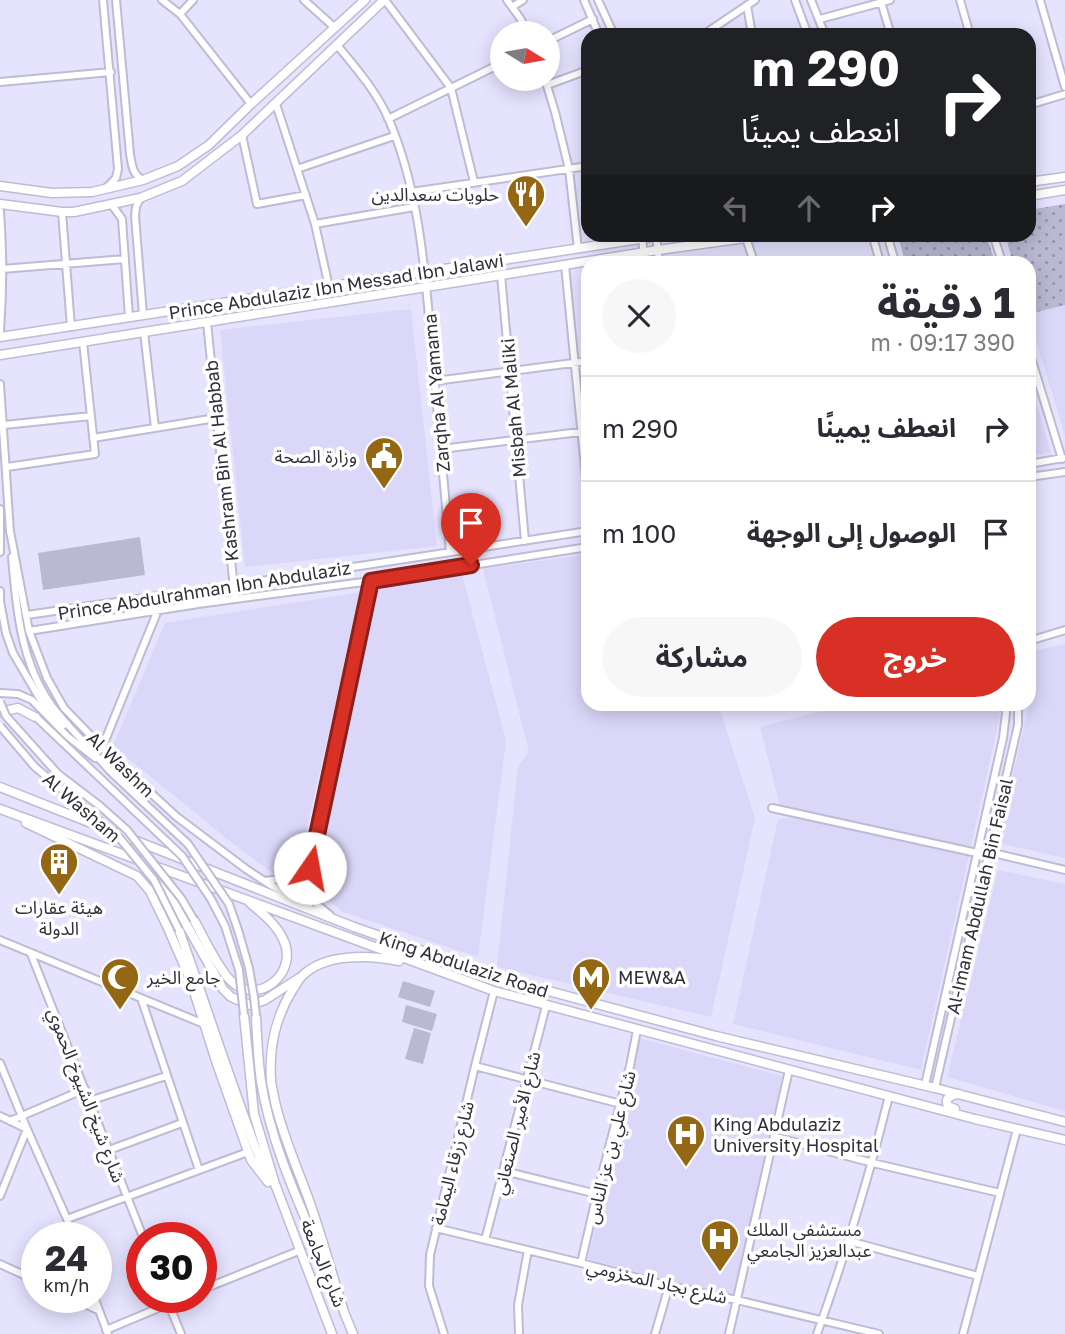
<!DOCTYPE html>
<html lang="ar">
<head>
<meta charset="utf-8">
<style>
  body { margin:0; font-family:"Golos Text","Noto Sans Arabic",sans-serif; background:#f7f7f7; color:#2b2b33; direction:rtl; height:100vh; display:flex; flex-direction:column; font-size:26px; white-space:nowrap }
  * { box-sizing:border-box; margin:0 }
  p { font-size:23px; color:#7c7c81 }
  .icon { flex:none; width:38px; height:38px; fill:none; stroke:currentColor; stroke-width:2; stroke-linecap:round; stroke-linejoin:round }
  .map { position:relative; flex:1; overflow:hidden; direction:ltr }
  .drawer { position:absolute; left:581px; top:256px; width:455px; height:455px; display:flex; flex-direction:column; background:#fff; border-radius:21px; box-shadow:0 4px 18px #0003; direction:rtl }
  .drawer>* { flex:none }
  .hud { position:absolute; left:581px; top:28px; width:455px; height:214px; border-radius:21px; box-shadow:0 4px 18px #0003; direction:rtl; background:#202124; color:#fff; overflow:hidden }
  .needle { width:46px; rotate:101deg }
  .controls { position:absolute; left:490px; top:21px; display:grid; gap:14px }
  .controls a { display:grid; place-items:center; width:70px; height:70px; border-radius:50%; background:#fff; box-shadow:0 4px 18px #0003; font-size:35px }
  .speed { position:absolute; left:21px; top:1222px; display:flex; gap:14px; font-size:35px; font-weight:700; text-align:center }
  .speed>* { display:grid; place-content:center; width:91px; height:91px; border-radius:50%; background:#fff; box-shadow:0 4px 18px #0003; line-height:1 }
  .speed small { font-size:18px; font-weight:400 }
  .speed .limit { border:10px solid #d22; background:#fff; color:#111 }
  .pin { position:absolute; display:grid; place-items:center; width:60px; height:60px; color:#fff; margin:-72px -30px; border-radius:50% 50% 50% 0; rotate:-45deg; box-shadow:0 0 7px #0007 }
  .pin .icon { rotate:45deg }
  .me { position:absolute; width:77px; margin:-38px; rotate:12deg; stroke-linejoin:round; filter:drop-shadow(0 0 5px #0008) }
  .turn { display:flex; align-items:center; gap:24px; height:147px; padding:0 21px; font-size:32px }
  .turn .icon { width:91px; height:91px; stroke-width:2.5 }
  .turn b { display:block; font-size:49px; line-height:60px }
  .lanes { display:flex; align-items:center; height:66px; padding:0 21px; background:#0003; justify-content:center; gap:35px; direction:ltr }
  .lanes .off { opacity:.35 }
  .round { display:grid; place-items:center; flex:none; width:74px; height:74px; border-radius:37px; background:#f7f7f7 }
  .head { display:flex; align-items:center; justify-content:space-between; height:119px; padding:0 21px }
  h1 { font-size:42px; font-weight:700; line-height:52px }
  .cta { display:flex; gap:14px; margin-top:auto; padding:14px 21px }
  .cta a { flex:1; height:80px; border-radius:42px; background:#d93025; color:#fff; font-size:28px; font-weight:700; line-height:80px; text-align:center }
  .cta a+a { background:#f7f7f7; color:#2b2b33 }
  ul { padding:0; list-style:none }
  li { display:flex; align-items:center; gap:21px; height:105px; padding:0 21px; border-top:2px solid #e1e1e2 }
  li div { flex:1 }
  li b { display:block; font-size:26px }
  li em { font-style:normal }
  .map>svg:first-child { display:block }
  .built { fill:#dad7f9 }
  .grass { fill:url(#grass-dots) }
  .pitch { fill:#bbb8d4 }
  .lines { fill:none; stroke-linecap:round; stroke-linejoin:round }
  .minor-casing { stroke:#bebbd5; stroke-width:10 }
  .major-casing { stroke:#bebbd5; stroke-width:11 }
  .minor { stroke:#fff; stroke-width:6 }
  .major { stroke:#fff; stroke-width:8 }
  .minor-bridge-casing { stroke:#bebbd5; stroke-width:10; stroke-linecap:butt }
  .minor-bridge { stroke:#fff; stroke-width:6 }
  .route-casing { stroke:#8d1f18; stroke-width:18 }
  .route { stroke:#d93025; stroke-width:12 }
  .labels { text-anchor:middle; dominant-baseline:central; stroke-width:7; stroke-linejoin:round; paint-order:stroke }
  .poi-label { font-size:18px; fill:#312f3a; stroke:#fff; text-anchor:start }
  .street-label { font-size:18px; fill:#312f3a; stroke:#fff }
</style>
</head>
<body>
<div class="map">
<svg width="1065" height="1334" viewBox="0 0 1065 1334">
  <defs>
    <pattern id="grass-dots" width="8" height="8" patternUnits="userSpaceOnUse" patternTransform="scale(1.75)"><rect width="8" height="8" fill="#bbb8d4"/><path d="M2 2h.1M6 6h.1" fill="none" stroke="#9996ad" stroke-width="1.8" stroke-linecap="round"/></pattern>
  </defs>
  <rect width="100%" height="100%" fill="#e5e3fe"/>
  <path class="built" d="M1065 305V436L1029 317V314Z
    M411 309 437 546 245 567 220 330Z
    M1029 378 1051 453 1029 456Z
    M588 554V704H718L755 818 711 1017 497 967 518 766 529 752 483 569Z
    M462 574 506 741 478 957 343 912 324 897 314 873 379 588Z
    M362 592 298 864 277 876 231 842 113 746 165 623Z
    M1065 644V858L998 843 1029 704V652Z
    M848 704H996L1000 716 921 1070 733 1024 778 819 808 816 780 806 760 727Z
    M998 870 1065 884V1111L947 1077Z
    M639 1038 782 1076 736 1299 588 1259Z"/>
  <path class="grass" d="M1065 204V305L1029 314V262H1013L1005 235 1029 234V210Z
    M898 235H986L995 262H905Z"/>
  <path class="pitch" d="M140 537 145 575 43 590 38 553Z
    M403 981 435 991 430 1007 398 997Z
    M406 1005 437 1014 432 1031 402 1022Z
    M414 1028 431 1033 423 1064 405 1059Z"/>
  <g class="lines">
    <g class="minor-casing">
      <path id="minor" d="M103 0 118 169 116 178 106 188
        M116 0 130 154C132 165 132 174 143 180
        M162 0 180 14 251 104
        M304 0 334 27
        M385 0 451 88 474 182
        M507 0 520 18 528 33
        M584 0 599 35
        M598 0 614 35
        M795 0 808 35
        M811 0 825 35
        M960 0 970 35
        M1040 0 1065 87
        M881 2 891 35
        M747 5 752 35
        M512 7 523 0
        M180 14 193 0
        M820 19 890 0
        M703 35 755 0
        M548 41 593 19
        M337 45C356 68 377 92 389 120 420 192 425 273 432 350 438 417 444 485 450 552
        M545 79 555 112 569 169 578 249
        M0 82 111 72
        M547 85 588 70
        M276 104 315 224 329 287
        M1029 105 1065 94
        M388 119 502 63
        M242 135 257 204 306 195
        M297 169 394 136
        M411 192 588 166
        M140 198 136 207 135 216 143 315
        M112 205 122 219 129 317
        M0 211C3 251 3 291 0 331
        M62 212 71 327
        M315 224 414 207
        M642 234 644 262
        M656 234 659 262
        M872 234 880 262
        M887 234 895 262
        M993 234 1002 262
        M746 238 754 262
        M565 265 588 498
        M2 269 125 259
        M501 275 525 541
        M207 322 235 599
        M144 332 155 428
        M1029 351 1062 459
        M435 381 588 361
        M0 384 10 532
        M4 425 91 416
        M93 438 216 418
        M441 449 588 431
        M1029 464 1063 458
        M7 467 95 454 83 342
        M1029 477 1065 472
        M0 509V552
        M10 531 29 631 47 678 64 708 125 771 141 784 177 817 246 869 269 884 309 906
        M12 557C16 607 21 664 52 706 70 729 91 749 110 771
        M0 591V601L6 633 13 653 43 704 64 725
        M27 615 255 582 588 531
        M29 631 198 604 371 581 588 547
        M1029 641 1065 630
        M0 693 18 694 32 700 67 736 95 758
        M102 748 158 610
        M772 808 977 853
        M989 852 1065 870
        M265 881 294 877 310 868
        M330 915 315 903 310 868 342 712 371 581
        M0 940 204 1024
        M31 954 143 1237
        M141 998 199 1170
        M0 1063 27 1129 67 1219 73 1237
        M475 1066 621 1104
        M925 1085 1003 738 1006 713 1004 704
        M935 1088 1018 725V704
        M89 1101 166 1076
        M0 1116 27 1129 0 1196
        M10 1121 85 1089
        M775 1137 873 1163 1000 1193
        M109 1150 182 1123
        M504 1171 597 1194
        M67 1219 248 1152
        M436 1228 581 1263 669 1286 737 1300 879 1334
        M485 1240 546 1006
        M849 1241 978 1276
        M581 1263 597 1194 630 1066 637 1030
        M0 1264 37 1281
        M201 1290 301 1250
        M70 1297 98 1310
        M94 1297 108 1334
        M166 1297 181 1334
        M106 1330 185 1297
        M444 1334 429 1286 430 1255 475 1066 494 991
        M519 1334 518 1305 528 1250
        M655 1334 669 1286
        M729 1334 789 1070
        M817 1334C845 1256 869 1177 889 1096
        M963 1334 1017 1129"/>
    </g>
    <g class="major-casing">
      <path id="major" d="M1029 182 1065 177
        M0 186 52 193 92 192 143 180 178 166 209 145 251 104 365 0
        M1029 196 1065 190
        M0 204 62 212H74L140 198 182 181 242 135 384 0
        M0 337 672 234
        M0 355 658 250 774 234
        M0 712 18 708 37 718
        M0 787 354 927 500 978 716 1036 935 1088 1065 1122
        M0 809 494 991 975 1119 1065 1140
        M26 823 137 876 150 891 167 926 190 979 217 1064 251 1160 268 1182
        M156 882 174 903 223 989 231 997 250 1005 265 1000 299 978
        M194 920C204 938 217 966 230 980 257 1008 300 973 283 939 276 924 262 913 250 903
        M179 930C208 1011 234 1093 265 1173
        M244 1015 254 1114 275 1184 332 1334
        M256 1016C257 1038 258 1060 261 1081 271 1145 300 1205 325 1265
        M955 1109 948 1106C944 1098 951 1095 959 1094
        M344 1312 353 1334
        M345 1315C333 1278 323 1240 310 1203 298 1169 283 1137 275 1102 274 1095 272 1088 271 1081 269 1047 275 1018 293 989 296 985 298 980 302 976 325 953 369 955 399 961"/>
    </g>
    <use href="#minor" class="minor"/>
    <use href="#major" class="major"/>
    <g class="minor-bridge-casing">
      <path id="minor-bridge" d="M0 702 6 716 58 774 100 806 127 830 181 898 194 920
        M37 718 182 856 211 899 225 926 239 970 244 1015
        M0 726 35 767 118 836 154 880 179 930
        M110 771 188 844 229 904 239 933 249 968 254 997 256 1016"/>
    </g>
    <use href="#minor-bridge" class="minor-bridge"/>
  </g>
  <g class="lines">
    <g class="route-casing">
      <path id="route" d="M310 868 371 581 471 565"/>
    </g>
    <use href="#route" class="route"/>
  </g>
  <defs>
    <g id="restaurant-pin" transform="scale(2.0125)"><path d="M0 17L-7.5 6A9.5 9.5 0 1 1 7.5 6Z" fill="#936713" stroke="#fff"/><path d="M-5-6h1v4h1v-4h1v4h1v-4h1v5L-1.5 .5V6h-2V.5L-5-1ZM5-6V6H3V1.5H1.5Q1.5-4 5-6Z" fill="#fff"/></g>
    <g id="civic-pin" transform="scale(2.0125)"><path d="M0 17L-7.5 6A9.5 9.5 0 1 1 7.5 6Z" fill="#936713" stroke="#fff"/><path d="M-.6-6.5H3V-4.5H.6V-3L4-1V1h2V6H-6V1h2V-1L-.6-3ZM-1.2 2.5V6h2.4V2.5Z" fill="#fff"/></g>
    <g id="building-pin" transform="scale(2.0125)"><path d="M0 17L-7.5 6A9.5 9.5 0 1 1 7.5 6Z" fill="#936713" stroke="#fff"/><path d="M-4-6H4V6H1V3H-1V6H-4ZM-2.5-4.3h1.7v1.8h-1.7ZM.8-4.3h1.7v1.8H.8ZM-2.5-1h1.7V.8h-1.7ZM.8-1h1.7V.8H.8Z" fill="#fff"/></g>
    <g id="mosque-pin" transform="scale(2.0125)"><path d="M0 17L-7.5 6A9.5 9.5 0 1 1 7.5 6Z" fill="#936713" stroke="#fff"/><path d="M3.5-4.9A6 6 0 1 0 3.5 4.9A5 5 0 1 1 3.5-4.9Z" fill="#fff"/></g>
    <g id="metro-pin" transform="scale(2.0125)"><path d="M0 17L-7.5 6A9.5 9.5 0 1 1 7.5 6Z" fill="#936713" stroke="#fff"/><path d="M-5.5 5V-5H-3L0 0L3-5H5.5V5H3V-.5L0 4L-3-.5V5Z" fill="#fff"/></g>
    <g id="hospital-pin" transform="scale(2.0125)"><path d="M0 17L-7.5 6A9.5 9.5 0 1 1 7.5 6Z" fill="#936713" stroke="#fff"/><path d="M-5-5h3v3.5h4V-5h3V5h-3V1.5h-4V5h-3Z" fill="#fff"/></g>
  </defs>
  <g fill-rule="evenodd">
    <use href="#restaurant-pin" x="526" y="194"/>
    <use href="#civic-pin" x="384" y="456"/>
    <use href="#building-pin" x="59" y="862"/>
    <use href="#mosque-pin" x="120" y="977"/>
    <use href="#metro-pin" x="591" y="977"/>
    <use href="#hospital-pin" x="686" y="1134"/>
    <use href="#hospital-pin" x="720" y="1239"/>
  </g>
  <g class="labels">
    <g class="poi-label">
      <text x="499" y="194" text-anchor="end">حلويات سعدالدين</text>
      <text x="357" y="456" text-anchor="end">وزارة الصحة</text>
      <text x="59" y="907" text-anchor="middle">هيئة عقارات<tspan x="59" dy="21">الدولة</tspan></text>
      <text x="147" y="977">جامع الخير</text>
      <text x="618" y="977">MEW&amp;A</text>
      <text x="713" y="1124">King Abdulaziz<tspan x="713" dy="21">University Hospital</tspan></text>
      <text x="747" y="1229">مستشفى الملك<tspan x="747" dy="21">عبدالعزيز الجامعي</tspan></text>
    </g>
    <g class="street-label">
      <text transform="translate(336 286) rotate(-9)">Prince Abdulaziz Ibn Messad Ibn Jalawi</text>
      <text transform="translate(436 393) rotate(-95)">Zarqha Al Yamama</text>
      <text transform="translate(513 408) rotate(-95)">Misbah Al Maliki</text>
      <text transform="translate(221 461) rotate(-96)">Kashram Bin Al Habbab</text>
      <text transform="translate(204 590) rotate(-9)">Prince Abdulrahman Ibn Abdulaziz</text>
      <text transform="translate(121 764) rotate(44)">Al Washm</text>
      <text transform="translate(82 807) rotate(41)">Al Washam</text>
      <text transform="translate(979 896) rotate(-77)">Al-Imam Abdullah Bin Faisal</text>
      <text transform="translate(464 964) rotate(18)">King Abdulaziz Road</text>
      <text transform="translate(87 1095) rotate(69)">شارع شيخ الشيوخ الحموي</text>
      <text transform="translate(516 1123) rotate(-76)">شارع الأمير الصنعاني</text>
      <text transform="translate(610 1147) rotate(-76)">شارع علي بن عز الناس</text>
      <text transform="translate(452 1163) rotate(-76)">شارع زرقاء اليمامة</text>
      <text transform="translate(324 1263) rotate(68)">شارع الجامعة</text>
      <text transform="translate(657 1281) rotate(13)">شلرع بجاد المخزومي</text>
    </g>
  </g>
</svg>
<div class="controls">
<a><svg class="needle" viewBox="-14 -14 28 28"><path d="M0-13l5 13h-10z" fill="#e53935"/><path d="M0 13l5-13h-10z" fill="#7c7c81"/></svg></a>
</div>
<div class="speed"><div>24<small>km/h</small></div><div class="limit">30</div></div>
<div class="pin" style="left:471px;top:565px;background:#d93025"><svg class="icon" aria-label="arrive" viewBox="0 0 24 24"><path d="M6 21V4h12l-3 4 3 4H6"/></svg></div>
<svg class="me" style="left:310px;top:868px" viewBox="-20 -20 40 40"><circle r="19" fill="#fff"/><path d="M0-13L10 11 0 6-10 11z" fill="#d93025"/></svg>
<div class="hud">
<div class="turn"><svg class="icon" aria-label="right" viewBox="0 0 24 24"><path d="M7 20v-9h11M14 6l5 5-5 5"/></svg><div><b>290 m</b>انعطف يمينًا</div></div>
<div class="lanes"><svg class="icon off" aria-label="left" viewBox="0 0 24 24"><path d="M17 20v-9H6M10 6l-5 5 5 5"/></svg><svg class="icon off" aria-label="ahead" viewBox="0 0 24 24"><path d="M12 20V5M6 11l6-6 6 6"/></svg><svg class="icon" aria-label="right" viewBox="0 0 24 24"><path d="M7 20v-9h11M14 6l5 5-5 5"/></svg></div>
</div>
<section class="drawer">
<div class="head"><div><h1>1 دقيقة</h1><p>390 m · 09:17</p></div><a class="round"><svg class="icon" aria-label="close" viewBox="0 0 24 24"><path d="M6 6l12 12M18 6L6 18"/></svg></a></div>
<ul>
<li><svg class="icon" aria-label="right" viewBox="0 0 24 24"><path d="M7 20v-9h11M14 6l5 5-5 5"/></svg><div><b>انعطف يمينًا</b></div><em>290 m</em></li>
<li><svg class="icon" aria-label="arrive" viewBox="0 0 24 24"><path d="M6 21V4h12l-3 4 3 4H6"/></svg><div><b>الوصول إلى الوجهة</b></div><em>100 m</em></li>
</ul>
<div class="cta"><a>خروج</a><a>مشاركة</a></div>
</section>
</div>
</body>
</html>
